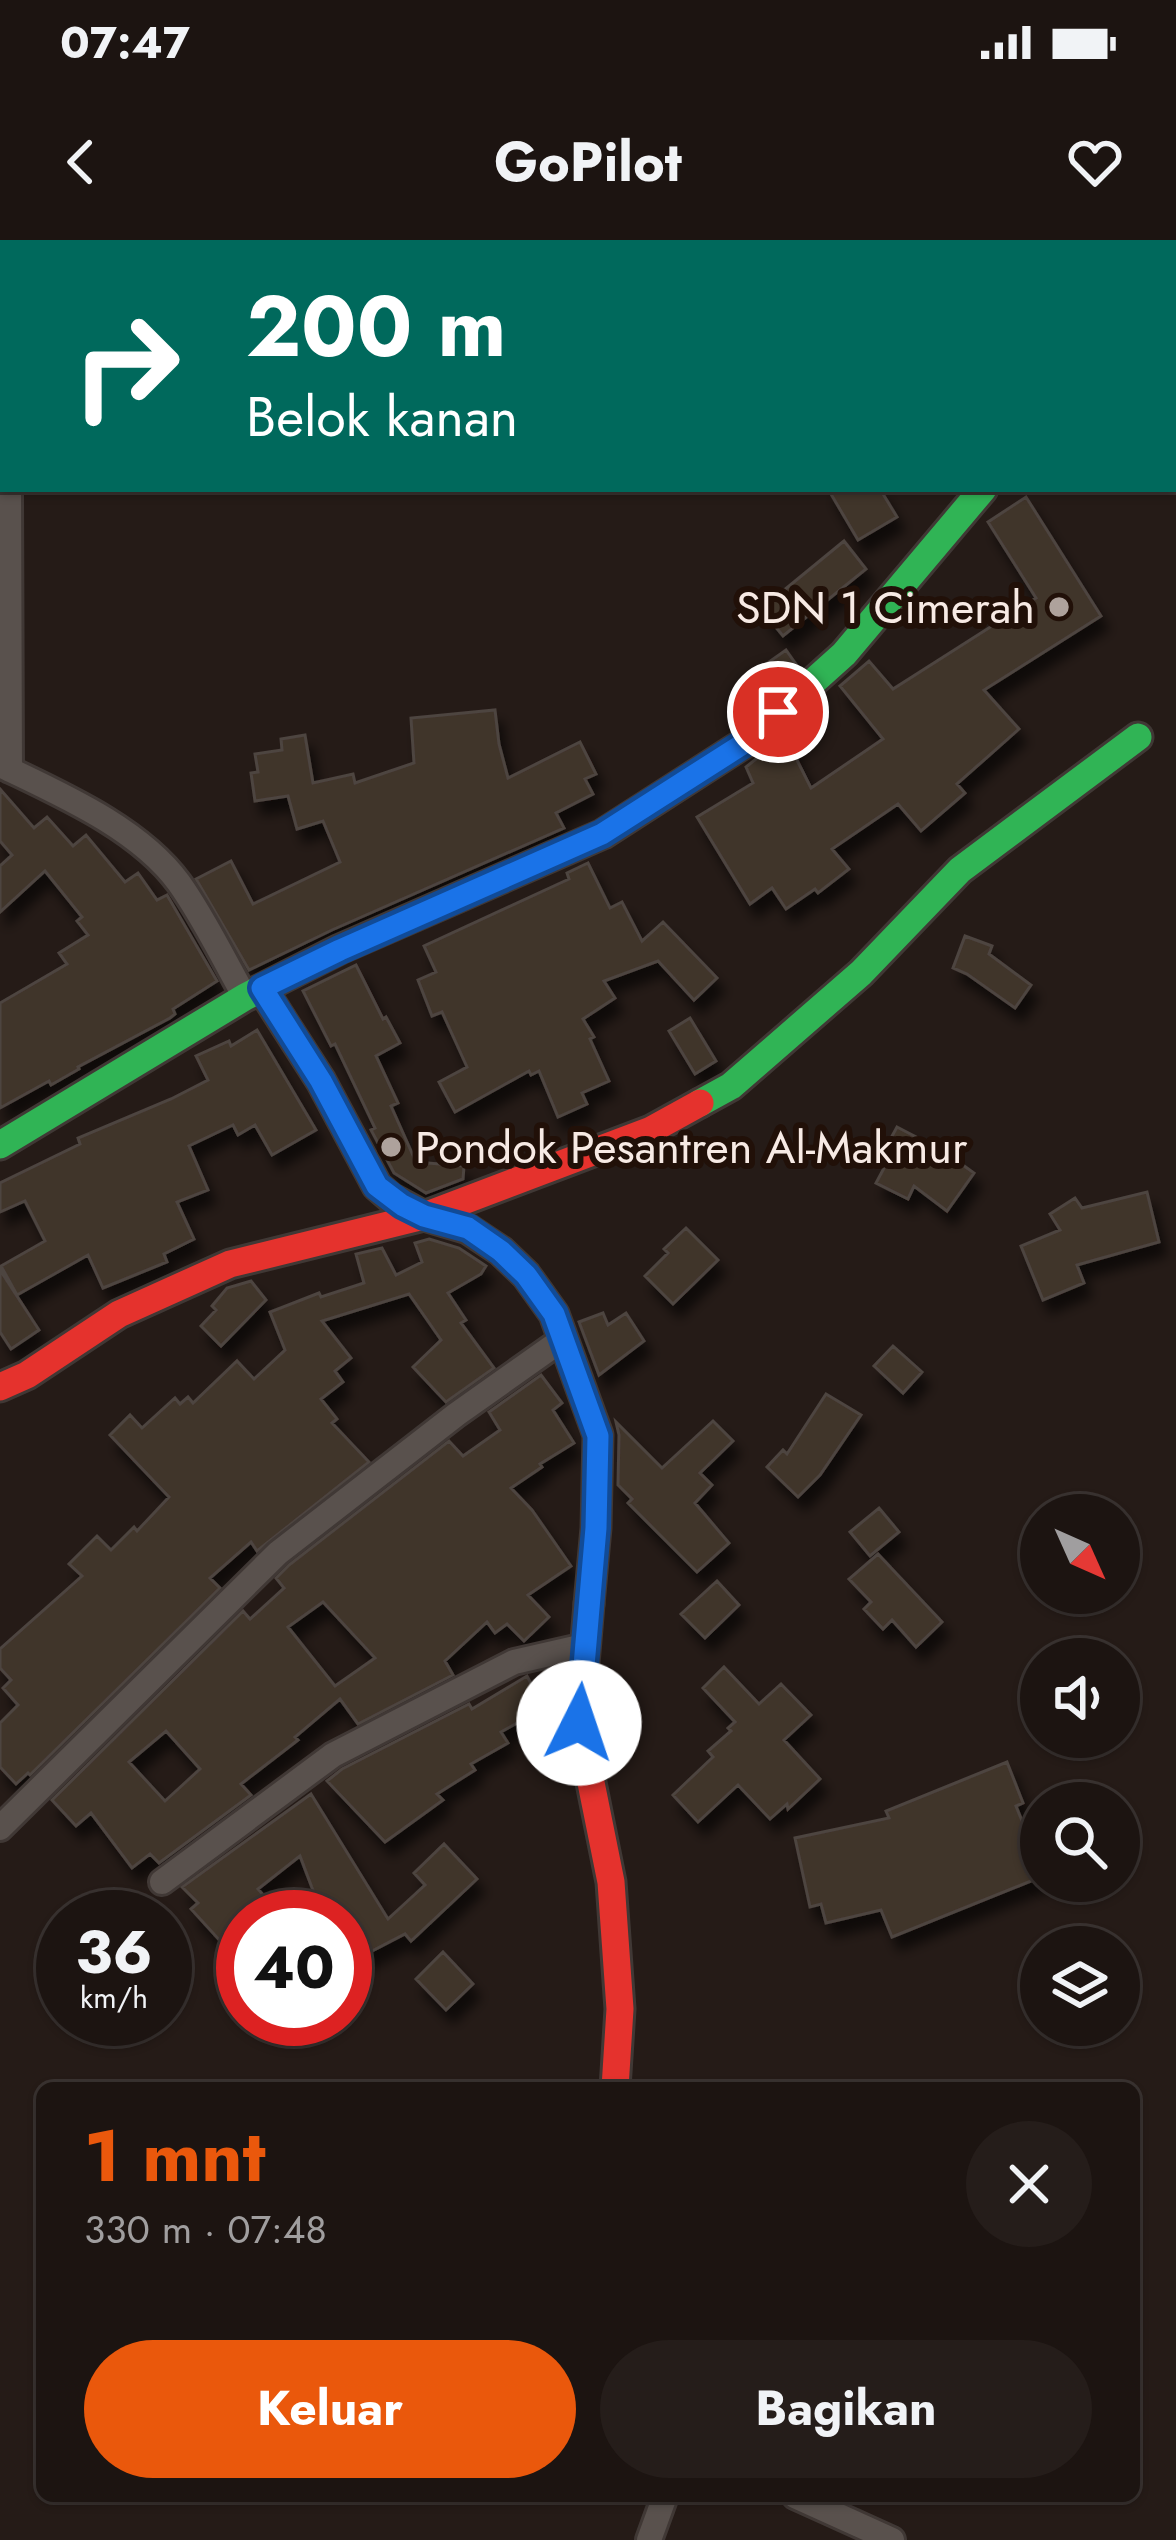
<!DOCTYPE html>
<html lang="id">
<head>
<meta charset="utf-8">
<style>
  body { margin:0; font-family:Jost,sans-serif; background:#251d1a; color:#f1f3f6; height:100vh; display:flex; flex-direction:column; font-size:45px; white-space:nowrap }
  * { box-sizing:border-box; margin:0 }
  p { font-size:39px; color:#a09e9f }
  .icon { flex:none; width:66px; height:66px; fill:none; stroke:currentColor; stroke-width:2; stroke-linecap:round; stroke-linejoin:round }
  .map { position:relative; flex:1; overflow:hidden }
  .details { position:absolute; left:36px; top:1842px; width:1104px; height:420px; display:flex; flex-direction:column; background:#1c1411; border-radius:18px; box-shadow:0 3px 9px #0004,0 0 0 3px #3a3331 }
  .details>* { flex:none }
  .guide { position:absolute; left:0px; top:0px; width:1176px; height:252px; box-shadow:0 3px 9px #0004,0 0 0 3px #3a3331; background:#00695c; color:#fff; overflow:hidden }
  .needle { width:78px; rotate:135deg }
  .tools { position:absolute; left:1020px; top:1254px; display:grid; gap:24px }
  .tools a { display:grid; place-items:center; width:120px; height:120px; border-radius:50%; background:#1c1411; box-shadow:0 3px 9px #0004,0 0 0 3px #3a3331; font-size:60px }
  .speed { position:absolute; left:36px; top:1650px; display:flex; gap:24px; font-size:60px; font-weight:700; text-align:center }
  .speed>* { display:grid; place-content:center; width:156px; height:156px; border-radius:50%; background:#1c1411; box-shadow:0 3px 9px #0004,0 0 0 3px #3a3331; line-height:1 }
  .speed small { font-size:30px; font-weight:400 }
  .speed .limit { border:18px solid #d22; background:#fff; color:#111 }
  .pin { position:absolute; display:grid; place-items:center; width:102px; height:102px; color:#fff; margin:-51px; border:6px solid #fff; border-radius:50%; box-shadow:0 3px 12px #0007 }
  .me { position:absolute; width:132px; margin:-66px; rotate:4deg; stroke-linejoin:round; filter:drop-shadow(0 0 9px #0008) }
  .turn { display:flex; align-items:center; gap:42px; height:252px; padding:0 48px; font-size:54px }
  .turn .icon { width:156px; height:156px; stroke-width:2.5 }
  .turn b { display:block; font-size:84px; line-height:102px }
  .round { display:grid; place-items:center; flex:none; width:126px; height:126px; border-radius:63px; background:#251d1a }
  .overview { display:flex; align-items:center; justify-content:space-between; height:204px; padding:0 48px }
  h1 { font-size:72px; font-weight:700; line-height:90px; color:#ea580c }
  .button { display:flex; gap:24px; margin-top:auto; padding:24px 48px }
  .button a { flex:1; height:138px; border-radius:72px; background:#ea580c; color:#fff; font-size:48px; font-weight:700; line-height:138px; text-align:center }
  .button a+a { background:#251d1a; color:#f1f3f6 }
  .status { display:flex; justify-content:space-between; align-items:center; height:84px; padding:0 60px; background:#1c1411; direction:ltr }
  .status svg { height:33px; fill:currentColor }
  header { display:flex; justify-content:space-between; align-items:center; height:156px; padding:0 48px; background:#1c1411; font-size:54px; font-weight:700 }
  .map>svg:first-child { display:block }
  .building { fill:#41342b; stroke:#4d4440; stroke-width:3; fill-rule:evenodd; filter:url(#shadow) }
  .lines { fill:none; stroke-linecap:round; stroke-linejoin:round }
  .street-casing { stroke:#403835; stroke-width:30 }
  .fast-casing { stroke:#403835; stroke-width:33 }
  .slow-casing { stroke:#403835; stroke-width:33 }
  .jam-casing { stroke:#403835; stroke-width:33 }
  .street { stroke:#59514d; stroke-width:24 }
  .fast { stroke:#30b455; stroke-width:27 }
  .slow { stroke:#ff9f0a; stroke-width:27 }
  .jam { stroke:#e5322d; stroke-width:27 }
  .route-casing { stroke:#114b97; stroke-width:30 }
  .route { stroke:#1a73e8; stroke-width:21 }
  .poi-dot { fill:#aea29c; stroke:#211008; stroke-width:4.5 }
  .labels { text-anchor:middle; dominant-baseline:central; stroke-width:12; stroke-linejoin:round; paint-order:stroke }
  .poi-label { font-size:45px; fill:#f7eae4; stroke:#211008; text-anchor:end }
</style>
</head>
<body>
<div class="status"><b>07:47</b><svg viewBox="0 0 49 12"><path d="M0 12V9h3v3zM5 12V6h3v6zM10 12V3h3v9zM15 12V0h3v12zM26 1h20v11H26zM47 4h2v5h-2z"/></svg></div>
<header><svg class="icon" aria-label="back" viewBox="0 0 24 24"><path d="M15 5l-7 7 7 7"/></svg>GoPilot<svg class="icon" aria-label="heart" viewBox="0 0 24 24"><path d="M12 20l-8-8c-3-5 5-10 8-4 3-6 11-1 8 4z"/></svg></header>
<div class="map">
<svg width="1176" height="2300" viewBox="0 0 1176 2300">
  <defs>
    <filter id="shadow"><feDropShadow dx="7" dy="13" stdDeviation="6" flood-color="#0009"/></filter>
  </defs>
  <rect width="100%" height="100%" fill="#251b17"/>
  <path class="building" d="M828 249H880L897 277 858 300Z
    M1026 257 1101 376 984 450 1019 489 957 544 965 553 921 591 898 564 832 609 849 629 818 653 815 649 786 669 772 648 750 664 697 577 753 543 746 527 785 496 811 548 883 499 840 446 869 421 893 449 1036 358 988 282Z
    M844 301 866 329 783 396 761 369Z
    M786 410 798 427 771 451 756 431Z
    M495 470 499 504 508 538 580 502 596 534 585 539 593 554 556 573 564 588 332 690 249 730 196 639 231 621 253 664 340 622 323 581 297 589 288 556 255 561 251 533 258 532 255 514 282 510 281 499 305 495 313 543 353 534 355 543 414 523 411 478Z
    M0 549 34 588 47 577 73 606 86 595 125 642 138 633 157 660 167 655 217 741 173 769 175 774 170 778 78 827 79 829 51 845 49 841 0 868V763L67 724 59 713 88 695 77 681 82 677 45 631 0 672V626L12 615 0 601Z
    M588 623 610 668 622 662 642 701 663 682 717 738 694 760 658 721 604 741 615 758 583 779 594 797 590 799 609 841 582 853 587 864 558 877 539 831 531 835 529 831 455 872 439 842 467 827 442 772 432 776 418 740 436 732 424 706 569 639 567 633Z
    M965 696 992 706 989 714 1031 745 1015 768 967 734 953 728Z
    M356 725 383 779 386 777 400 803 376 816 398 863 391 866 416 922 464 926 463 939 426 953 394 933 371 890 375 888 335 804 331 806 303 751Z
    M690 778 716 821 695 834 669 791Z
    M257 790 316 890 272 915 255 885 238 895 233 885 189 906 208 950 177 962 194 999 164 1014 167 1022 103 1048 88 1015 17 1055 1 1026 45 1001 25 961 0 972V943L80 904 78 898 171 859 208 840 196 816 229 801 231 806Z
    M897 887 945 912 974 933 947 971 914 946 908 959 876 943 892 913 885 909Z
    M1147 952 1159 1002 1077 1025 1084 1043 1043 1060 1021 1006 1060 990 1050 974 1075 958 1082 968Z
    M686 988 718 1020 673 1064 645 1036 668 1013 664 1009Z
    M429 999 459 1008 486 1026 481 1034 448 1053 466 1080 461 1083 494 1128 446 1162 413 1127 441 1100 409 1054 322 1081 351 1118 335 1131 343 1142 321 1159 337 1179 332 1183 369 1222 257 1311 251 1302 210 1338 220 1348 30 1535 28 1533 16 1544 0 1527V1483L18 1465 3 1448 11 1440 0 1428V1409L82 1336 69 1324 97 1296 111 1310 134 1287 137 1291 169 1257 110 1195 130 1175 142 1188 175 1158 180 1164 188 1157 193 1163 237 1121 254 1139 285 1110 270 1072 319 1053 321 1057 364 1043 356 1014 382 1008 396 1035 422 1022 415 1003Z
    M0 1030 39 1090 11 1109 0 1092Z
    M251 1041 266 1060 221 1106 201 1086 216 1070 212 1066 227 1048Z
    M603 1073 608 1085 626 1073 644 1101 599 1135 579 1082Z
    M893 1106 922 1132 903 1153 874 1126Z
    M541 1135 562 1163 553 1170 574 1203 540 1224 542 1227 511 1248 532 1270 571 1326 528 1355 549 1377 524 1401 507 1384 495 1393 487 1382 445 1421 453 1435 358 1484 340 1459 295 1497 298 1500 241 1544 251 1555 159 1623 150 1614 132 1628 91 1573 76 1586 52 1560 243 1371 250 1379 284 1348 276 1338 289 1325 449 1201 463 1216 500 1190 489 1172ZM323 1362 375 1418 335 1446 288 1387ZM166 1491 200 1529 165 1561 129 1522Z
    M826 1154 861 1175 820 1235 798 1257 767 1227 783 1210 787 1214Z
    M713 1181 733 1201 700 1233 712 1245 695 1263 729 1303 697 1332 628 1263 632 1259 618 1245 619 1195 616 1182 662 1228Z
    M879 1268 899 1292 870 1316 850 1292Z
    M878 1314 942 1382 916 1407 892 1380 883 1389 864 1369 871 1362 849 1339Z
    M717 1341 739 1365 705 1398 681 1374Z
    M724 1427 759 1464 781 1444 811 1475 784 1500 820 1539 788 1569 787 1564 770 1579 738 1545 698 1582 673 1555 713 1517 708 1511 731 1491 728 1488 735 1482 703 1448Z
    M527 1436 544 1468 501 1492 508 1503 471 1524 475 1530 437 1554 443 1560 385 1602 327 1541 342 1529 469 1464 472 1469Z
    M1007 1522 1023 1563 1016 1566 1041 1628V1637L892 1697 881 1670 826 1683 821 1664 810 1667 795 1598 889 1578 886 1571Z
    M311 1554 388 1679 425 1645 414 1633 444 1604 477 1639 411 1701 405 1694 345 1725V1677H323L300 1616 258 1649 282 1677H243V1726L191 1669 198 1663 182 1647Z
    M443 1712 473 1744 446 1770 416 1739Z"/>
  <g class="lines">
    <g class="street-casing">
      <path id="street" d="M1173 13 1176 17
        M9 253 10 530
        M0 525C60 554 139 588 179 643 204 678 224 720 245 757
        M0 1588 278 1313 457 1174 563 1099
        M162 1642 333 1515 514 1422 584 1406
        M795 2256 892 2300
        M649 2300 665 2256"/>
    </g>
    <g class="fast-casing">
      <path id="fast" d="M262 749 321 841 377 946 391 958 424 976 468 989 501 1011 526 1035 554 1074 598 1195 596 1288 589 1364
        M700 863 731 846 861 733 960 630 1138 497
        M0 905 245 757 340 709 603 594 746 502 844 414 983 249"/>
    </g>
    <g class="slow-casing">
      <path id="slow" d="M1173 54 1176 51"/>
    </g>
    <g class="jam-casing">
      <path id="jam" d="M0 1147 27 1135 119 1074 230 1024 424 976 651 890 700 863
        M589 1364 579 1483 611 1642 620 1769 615 1848"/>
    </g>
    <use href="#street" class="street"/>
    <use href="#fast" class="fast"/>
    <use href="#slow" class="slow"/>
    <use href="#jam" class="jam"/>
  </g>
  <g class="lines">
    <g class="route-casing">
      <path id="route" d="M579 1483 596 1288 598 1196 554 1074 526 1035 501 1011 468 988 424 976 402 965 377 946 321 841 262 748 340 710 602 594 746 502 778 472"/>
    </g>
    <use href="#route" class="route"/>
  </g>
  <g class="poi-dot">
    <circle cx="1059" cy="367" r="12"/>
    <circle cx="391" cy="907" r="12"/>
  </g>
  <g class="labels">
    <g class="poi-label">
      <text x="1035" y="367">SDN 1 Cimerah</text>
      <text x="415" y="907" text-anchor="start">Pondok Pesantren Al-Makmur</text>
    </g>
  </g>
</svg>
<div class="tools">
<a><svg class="needle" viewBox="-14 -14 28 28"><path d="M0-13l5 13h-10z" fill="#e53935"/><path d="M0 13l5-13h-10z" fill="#a09e9f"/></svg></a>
<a><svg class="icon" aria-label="sound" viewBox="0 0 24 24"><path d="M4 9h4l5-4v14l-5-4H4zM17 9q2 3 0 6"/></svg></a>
<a><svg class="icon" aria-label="search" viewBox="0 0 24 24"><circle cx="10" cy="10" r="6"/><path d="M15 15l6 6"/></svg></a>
<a><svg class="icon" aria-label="layers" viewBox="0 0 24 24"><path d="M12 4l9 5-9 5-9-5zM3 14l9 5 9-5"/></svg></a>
</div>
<div class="speed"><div>36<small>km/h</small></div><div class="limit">40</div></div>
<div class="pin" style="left:778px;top:472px;background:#d93025"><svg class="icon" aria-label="arrive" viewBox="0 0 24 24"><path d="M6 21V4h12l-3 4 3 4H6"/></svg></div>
<svg class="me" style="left:579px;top:1483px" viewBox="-20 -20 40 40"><circle r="19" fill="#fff"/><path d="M0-13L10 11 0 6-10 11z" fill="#1a73e8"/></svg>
<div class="guide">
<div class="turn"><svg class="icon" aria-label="right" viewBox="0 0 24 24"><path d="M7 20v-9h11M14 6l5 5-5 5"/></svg><div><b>200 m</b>Belok kanan</div></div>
</div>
<section class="details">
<div class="overview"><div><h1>1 mnt</h1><p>330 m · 07:48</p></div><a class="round"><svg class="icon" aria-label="close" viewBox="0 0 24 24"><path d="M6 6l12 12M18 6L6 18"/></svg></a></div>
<div class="button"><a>Keluar</a><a>Bagikan</a></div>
</section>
</div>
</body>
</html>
